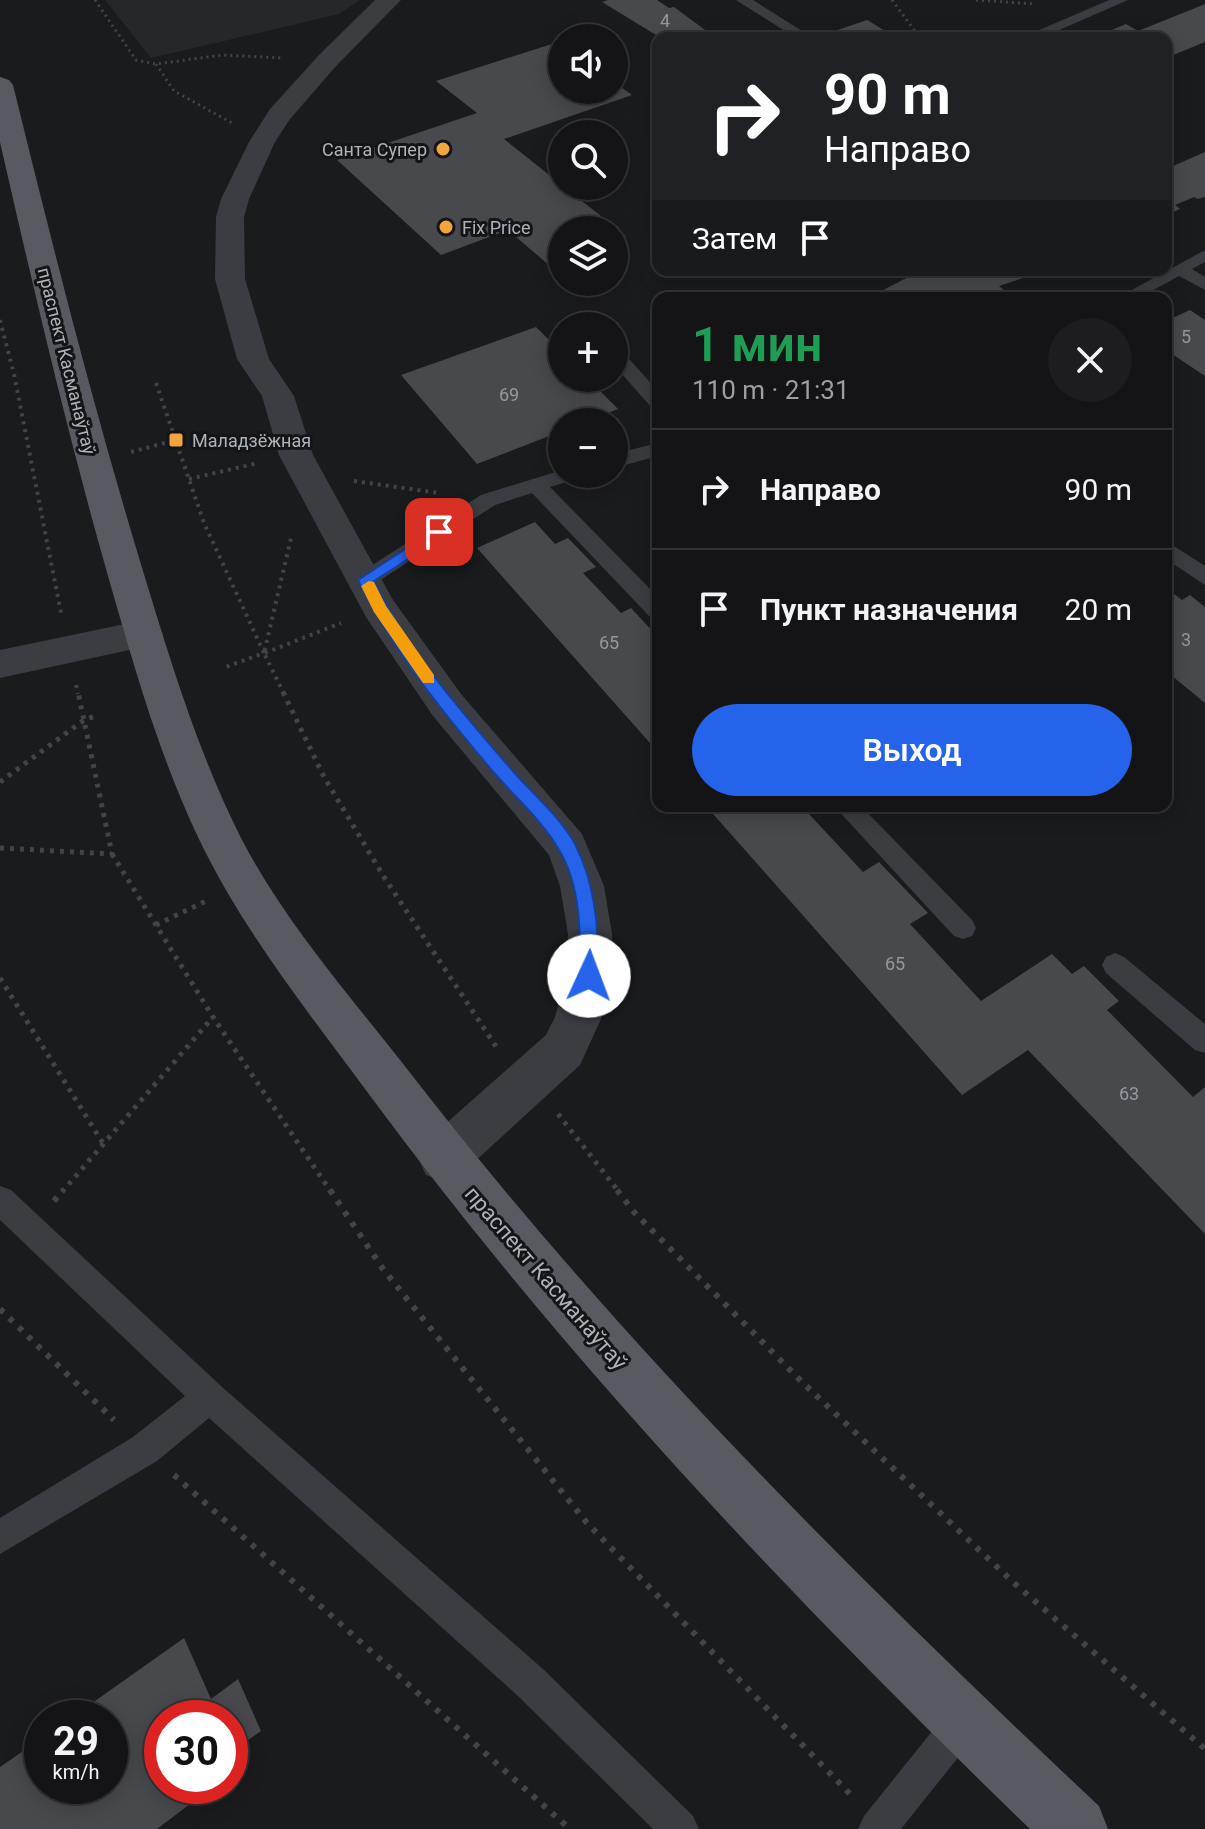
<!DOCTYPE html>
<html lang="ru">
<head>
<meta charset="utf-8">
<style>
  body { margin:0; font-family:Roboto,sans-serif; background:#1d1d1f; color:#f1f3f6; height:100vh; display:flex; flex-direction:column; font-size:30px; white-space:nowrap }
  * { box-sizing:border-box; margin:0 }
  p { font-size:26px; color:#9d9ea1 }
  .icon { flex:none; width:44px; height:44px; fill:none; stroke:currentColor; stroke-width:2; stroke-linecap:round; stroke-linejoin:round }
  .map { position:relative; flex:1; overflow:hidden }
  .side { position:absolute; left:652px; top:292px; width:520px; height:520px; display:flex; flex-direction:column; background:#141416; border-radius:16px; box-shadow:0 4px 20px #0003,0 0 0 2px #333335 }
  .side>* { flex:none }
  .top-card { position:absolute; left:652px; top:32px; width:520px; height:244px; border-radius:16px; box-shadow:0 4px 20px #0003,0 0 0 2px #333335; background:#202124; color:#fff; overflow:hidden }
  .fabs { position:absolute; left:548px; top:24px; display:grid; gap:16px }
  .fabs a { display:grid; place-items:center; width:80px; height:80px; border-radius:50%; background:#141416; box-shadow:0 4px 20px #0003,0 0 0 2px #333335; font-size:40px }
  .speed { position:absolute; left:24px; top:1700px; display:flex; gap:16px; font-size:40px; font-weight:700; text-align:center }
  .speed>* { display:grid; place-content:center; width:104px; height:104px; border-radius:50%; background:#141416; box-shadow:0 4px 20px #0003,0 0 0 2px #333335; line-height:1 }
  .speed small { font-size:20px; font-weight:400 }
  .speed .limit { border:12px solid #d22; background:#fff; color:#111 }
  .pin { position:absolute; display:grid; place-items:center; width:68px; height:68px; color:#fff; margin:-34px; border-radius:16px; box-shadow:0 4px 12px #0006 }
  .me { position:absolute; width:88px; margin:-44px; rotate:2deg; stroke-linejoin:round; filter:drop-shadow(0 0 6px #0008) }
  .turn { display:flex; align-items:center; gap:28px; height:168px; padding:0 40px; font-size:36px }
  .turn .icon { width:104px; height:104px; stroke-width:2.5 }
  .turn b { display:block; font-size:56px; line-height:68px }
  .then { display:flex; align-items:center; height:76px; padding:0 40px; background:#0003; gap:16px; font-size:30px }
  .round { display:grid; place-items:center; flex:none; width:84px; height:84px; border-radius:42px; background:#1d1d1f }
  .summary { display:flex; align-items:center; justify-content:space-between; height:136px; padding:0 40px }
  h1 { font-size:48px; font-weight:600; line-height:60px; color:#1e9e55 }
  .action { display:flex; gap:16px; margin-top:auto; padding:16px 40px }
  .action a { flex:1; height:92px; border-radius:48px; background:#2563eb; color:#fff; font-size:32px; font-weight:600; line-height:92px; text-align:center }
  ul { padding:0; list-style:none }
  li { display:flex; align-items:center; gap:24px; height:120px; padding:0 40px; border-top:2px solid #333335 }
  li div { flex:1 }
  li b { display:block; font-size:30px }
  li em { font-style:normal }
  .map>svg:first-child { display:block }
  .built { fill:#26272a }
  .building { fill:#47494d }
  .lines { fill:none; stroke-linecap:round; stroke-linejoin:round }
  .path-far3 { stroke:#414449; stroke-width:3; stroke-dasharray:2 4; stroke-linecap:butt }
  .path-far2 { stroke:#414449; stroke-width:4; stroke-dasharray:3 5; stroke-linecap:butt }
  .path-far1 { stroke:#414449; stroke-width:5; stroke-dasharray:4 6; stroke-linecap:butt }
  .path { stroke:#414449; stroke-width:6; stroke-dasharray:5 8; stroke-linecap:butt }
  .lane { fill:#3b3d42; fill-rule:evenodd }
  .street { fill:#3b3d42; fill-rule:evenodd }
  .primary { fill:#575a61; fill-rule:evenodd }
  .route { fill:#2563eb; stroke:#184099; stroke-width:2 }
  .slow { fill:#f59e0b }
  .poi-dot { fill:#f2a43d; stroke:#151518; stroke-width:3 }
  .labels { text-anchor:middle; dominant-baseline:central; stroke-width:6; stroke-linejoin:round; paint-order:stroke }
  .number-label { font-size:18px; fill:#9498a0 }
  .far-poi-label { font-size:18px; fill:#adb3bc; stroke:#151518; text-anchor:start }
  .far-street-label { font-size:18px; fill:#adb3bc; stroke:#151518 }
  .street-label { font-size:22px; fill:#adb3bc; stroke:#151518 }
</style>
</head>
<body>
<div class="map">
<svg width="1205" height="1829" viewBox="0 0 1205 1829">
  <rect width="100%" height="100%" fill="#1a1b1d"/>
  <path class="built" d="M105 0H360L339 14 151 58Z"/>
  <path class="building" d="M608 0H657L669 8 674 7 716 38H661L602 2Z
    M1205 4V42L1166 58V38H1106L1100 35 1126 24 1138 31Z
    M867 20 897 38H837L829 33Z
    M558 42 562 45V90H614V82L632 95 504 139 626 236 614 241V230H562V261L550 266 508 230 441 255 337 160 477 113 436 81Z
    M1205 152V197L1198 199 1194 197 1175 205 1180 209 1166 215V169Z
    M935 270H1047L999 286 1004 290 985 298H868L914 274 918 277Z
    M1190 310 1205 320V376L1166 350V321Z
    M536 327 562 353V378H587L618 409 585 422H562V431L477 464 401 375Z
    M535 522 555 544 568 538 596 567 583 573 621 613 631 608 658 637V648L652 651 658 657V752L477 548Z
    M1166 588 1182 600 1190 595 1205 607V703L1166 671Z
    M706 806H823L809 814 863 872 879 862 928 913 910 924 981 1001 1052 954 1072 974 1084 966 1119 1001 1107 1010 1193 1097 1205 1087V1234L1028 1050 962 1095Z
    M184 1638 211 1699 238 1679 261 1731 234 1750 241 1766 230 1774V1718H162V1786H214L157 1829H0V1767L42 1738V1786H110V1718H71Z"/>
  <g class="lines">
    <path class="path-far3" d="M95 0 136 60 156 64 223 55 283 58
      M892 0 920 38
      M976 0 1035 4
      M156 64 174 91 232 123"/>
    <path class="path-far2" d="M0 320 14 374 61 613
      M156 383 204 523 264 653 223 668
      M131 452 176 440
      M189 479 258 463
      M354 481 439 493
      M265 653 341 623
      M76 685 78 694
      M284 694 264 653 292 534"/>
    <path class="path-far1" d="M283 692 324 777 384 877 497 1048
      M0 782 84 720 98 715
      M0 848 112 854 78 692
      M112 854 213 1017 331 1192
      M156 925 206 901
      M0 978 104 1145
      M558 1114 619 1192
      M62 1192 213 1017"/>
    <path class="path" d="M330 1190 383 1269 587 1523 850 1794
      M617 1190 634 1212 802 1382 1014 1583 1205 1749
      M54 1201 63 1190
      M0 1309 114 1420
      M174 1475 570 1829"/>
    <path class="lane" d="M736 0H753L813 38H796Z
      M1109 0H1128L1041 38H1021Z
      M1205 250V262L1192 269 1205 277V290L1179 276 1139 298H1117Z
      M614 348 621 350 658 391V409L651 407 614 365Z
      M658 443V456L614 468V454Z
      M562 470V474H580L577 479 550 487 658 597V619L650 617 532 493 495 505 373 585H357L354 580 357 575 481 495Z
      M1166 541 1205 566V585L1166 559Z
      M834 806H861L972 920 976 928 972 936 963 939 954 936Z
      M1115 953 1124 957 1205 1024V1053L1195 1050 1106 973 1102 965 1106 957Z
      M0 1186 11 1190 221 1386 544 1670 693 1816 699 1829H653L518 1696 209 1418 157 1461 0 1554V1518L133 1437 185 1396 0 1220Z
      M963 1704 976 1709 981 1722 976 1735 901 1829H858L864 1816 950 1709Z"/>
    <path class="street" d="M375 0H401L337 65 290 119 275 142 249 199 244 217 245 279 269 359 294 396 313 455 393 600 461 694 582 834 604 886 612 934V976L601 1019 580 1065 460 1175 443 1181 426 1175 418 1158 426 1141 546 1035 555 1017 566 976 568 934 560 886 549 855 433 716 366 617 279 455 262 396 237 359 215 279 216 217 221 199 249 142 270 109 319 55Z
      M144 620 157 624 163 634 157 644 0 678V650Z"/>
    <path class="primary" d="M0 77 9 80 13 85C53 248 94 410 143 571 170 660 198 752 240 836 284 922 352 998 411 1074 617 1340 854 1576 1099 1806L1108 1829H1030C793 1600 567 1362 371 1097 309 1013 242 930 197 835 158 752 133 663 108 576 67 432 33 287 0 142Z"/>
  </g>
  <path class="route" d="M439 527 444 528V536L374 581C408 651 461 711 511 769 530 791 562 819 575 844 596 885 599 931 598 976L595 981 589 984 582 981 579 976C581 935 581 886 559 850 545 824 515 797 496 775 444 714 393 651 358 580Z"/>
  <path class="slow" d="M369 581 374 582 386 606 434 675V683H423L374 612 361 586Z"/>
  <g class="poi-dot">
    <circle cx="443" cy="149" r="8"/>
    <circle cx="446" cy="227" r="8"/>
    <rect x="168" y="432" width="16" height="16" rx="4"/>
  </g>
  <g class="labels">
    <g class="number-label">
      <text x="665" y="20">4</text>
      <text x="1186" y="336">5</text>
      <text x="509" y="394">69</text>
      <text x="1186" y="639">3</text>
      <text x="609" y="642">65</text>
      <text x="895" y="963">65</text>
      <text x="1129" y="1093">63</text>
    </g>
    <g class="far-poi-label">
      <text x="427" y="149" text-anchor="end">Санта Супер</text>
      <text x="462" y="227">Fix Price</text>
      <text x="192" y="440">Маладзёжная</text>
    </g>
    <g class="far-street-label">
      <text transform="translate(67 361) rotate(76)">праспект Касманаўтаў</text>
    </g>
    <g class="street-label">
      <text transform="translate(546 1278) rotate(49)">праспект Касманаўтаў</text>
    </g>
  </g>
</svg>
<div class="fabs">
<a><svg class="icon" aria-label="sound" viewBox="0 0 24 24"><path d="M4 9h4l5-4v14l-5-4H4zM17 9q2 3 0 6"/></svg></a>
<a><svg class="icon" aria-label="search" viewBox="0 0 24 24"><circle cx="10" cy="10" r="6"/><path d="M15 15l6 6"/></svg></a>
<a><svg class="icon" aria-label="layers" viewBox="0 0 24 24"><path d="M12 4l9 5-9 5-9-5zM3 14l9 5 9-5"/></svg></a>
<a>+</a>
<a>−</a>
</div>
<div class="speed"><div>29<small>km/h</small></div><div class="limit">30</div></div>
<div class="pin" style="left:439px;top:532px;background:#d93025"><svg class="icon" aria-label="arrive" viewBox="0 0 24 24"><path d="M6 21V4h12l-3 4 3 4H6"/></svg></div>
<svg class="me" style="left:589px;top:976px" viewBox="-20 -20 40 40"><circle r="19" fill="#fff"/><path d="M0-13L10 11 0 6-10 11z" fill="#2563eb"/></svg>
<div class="top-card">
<div class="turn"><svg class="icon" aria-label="right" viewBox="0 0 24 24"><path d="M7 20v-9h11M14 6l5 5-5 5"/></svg><div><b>90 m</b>Направо</div></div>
<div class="then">Затем<svg class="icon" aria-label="arrive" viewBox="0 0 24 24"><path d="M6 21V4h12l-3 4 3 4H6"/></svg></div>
</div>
<section class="side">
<div class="summary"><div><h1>1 мин</h1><p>110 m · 21:31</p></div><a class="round"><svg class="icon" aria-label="close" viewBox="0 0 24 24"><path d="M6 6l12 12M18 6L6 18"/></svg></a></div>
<ul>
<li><svg class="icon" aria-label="right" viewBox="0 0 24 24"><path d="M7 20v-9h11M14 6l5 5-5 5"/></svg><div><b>Направо</b></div><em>90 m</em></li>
<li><svg class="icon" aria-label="arrive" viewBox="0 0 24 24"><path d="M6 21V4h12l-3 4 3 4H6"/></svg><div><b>Пункт назначения</b></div><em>20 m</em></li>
</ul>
<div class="action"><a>Выход</a></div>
</section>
</div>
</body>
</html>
